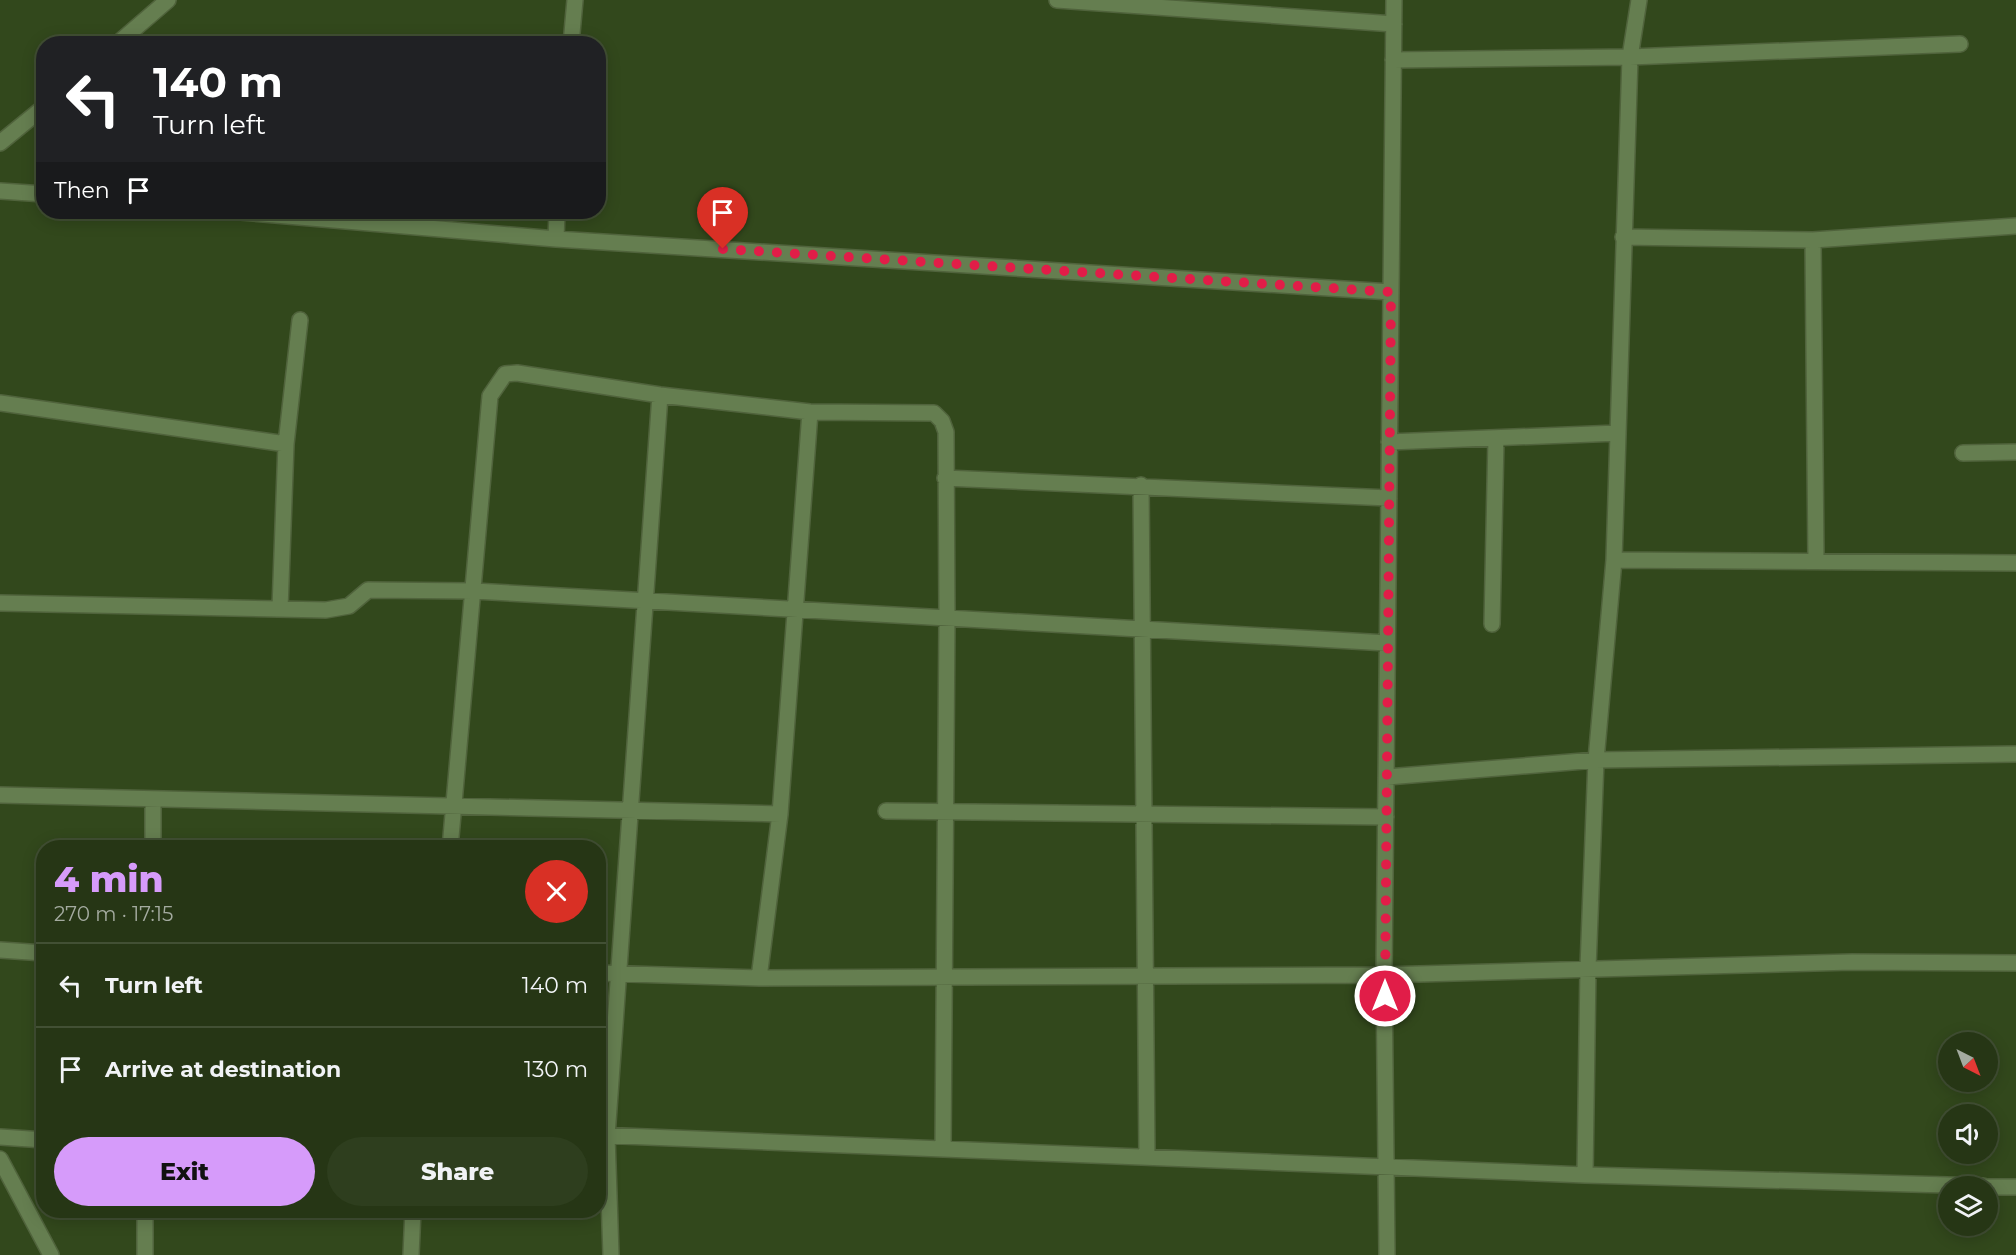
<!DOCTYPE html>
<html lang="en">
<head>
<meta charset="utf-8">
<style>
  body { margin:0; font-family:Montserrat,sans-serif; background:#2e3e1e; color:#f1f3f6; height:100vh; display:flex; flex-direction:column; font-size:22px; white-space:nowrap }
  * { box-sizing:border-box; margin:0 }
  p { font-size:20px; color:#a4aba0 }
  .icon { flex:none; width:33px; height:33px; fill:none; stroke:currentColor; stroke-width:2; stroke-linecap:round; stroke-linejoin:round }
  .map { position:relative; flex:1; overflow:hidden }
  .sheet { position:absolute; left:36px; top:840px; width:570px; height:378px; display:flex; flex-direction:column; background:#263615; border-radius:24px; box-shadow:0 3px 15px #0003,0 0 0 2px #425034 }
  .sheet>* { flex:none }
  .top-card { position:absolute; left:36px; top:36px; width:570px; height:183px; border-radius:24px; box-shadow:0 3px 15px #0003,0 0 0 2px #425034; background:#202124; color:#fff; overflow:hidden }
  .needle { width:39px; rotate:138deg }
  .fabs { position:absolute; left:1938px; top:1032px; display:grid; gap:12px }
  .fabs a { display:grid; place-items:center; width:60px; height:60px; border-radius:50%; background:#263615; box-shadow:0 3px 15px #0003,0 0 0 2px #425034; font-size:30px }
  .pin { position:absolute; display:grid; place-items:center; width:51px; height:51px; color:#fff; margin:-62px -26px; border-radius:50% 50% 50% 0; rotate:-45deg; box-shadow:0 0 6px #0007 }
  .pin .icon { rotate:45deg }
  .me { position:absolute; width:66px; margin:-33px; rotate:0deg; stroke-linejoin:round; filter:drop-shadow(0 0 4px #0008) }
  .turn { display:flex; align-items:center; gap:21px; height:126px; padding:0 18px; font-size:27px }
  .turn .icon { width:78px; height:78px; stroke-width:2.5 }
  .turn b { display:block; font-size:42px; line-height:51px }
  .then { display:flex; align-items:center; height:57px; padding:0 18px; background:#0003; gap:12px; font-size:22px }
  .round { display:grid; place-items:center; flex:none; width:63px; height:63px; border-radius:32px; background:#2e3e1e }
  .summary { display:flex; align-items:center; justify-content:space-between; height:102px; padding:0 18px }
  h1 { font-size:36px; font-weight:800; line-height:45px; color:#d69bfa }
  .primary-button { display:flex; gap:12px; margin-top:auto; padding:12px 18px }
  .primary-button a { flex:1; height:69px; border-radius:36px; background:#d69bfa; color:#111; font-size:24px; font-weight:800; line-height:69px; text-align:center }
  .primary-button a+a { background:#2e3e1e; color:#f1f3f6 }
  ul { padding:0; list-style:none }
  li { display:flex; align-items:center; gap:18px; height:84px; padding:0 18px; border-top:2px solid #425034 }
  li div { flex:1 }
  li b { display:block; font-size:22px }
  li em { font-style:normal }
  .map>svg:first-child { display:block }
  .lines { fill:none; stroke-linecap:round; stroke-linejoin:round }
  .minor-casing { stroke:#50633c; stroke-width:18 }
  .minor { stroke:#657e50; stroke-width:15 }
  .route { stroke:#e11d48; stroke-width:10; stroke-dasharray:0 18 }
</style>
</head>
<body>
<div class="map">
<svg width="2016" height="1255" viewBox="0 0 2016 1255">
  <rect width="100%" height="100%" fill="#32481c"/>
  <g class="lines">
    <g class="minor-casing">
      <path id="minor" d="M1057 0 1394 24
        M1639 0 1630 57 1960 44
        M117 44 168 0
        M571 44 575 0
        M1393 60 1630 57 1614 560 1596 760 1588 968 1585 1175
        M0 143 44 107
        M0 191 44 194
        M241 212 556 239 1391 292
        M1623 237 1813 240 1816 562
        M556 239 557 212
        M1813 240 2016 226
        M0 403 286 444
        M1389 442 1618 433
        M1963 453 2016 452
        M945 478 1389 498
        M1141 485 1147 1157
        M1614 560 2016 563
        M0 603 326 610 349 606 368 590 474 591 1387 643
        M280 609 286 444 300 320
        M1492 624 1496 438
        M1387 777 1596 760 2016 754
        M0 795 780 814
        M886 811 1386 817
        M153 848V799
        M450 848 490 396 505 374 517 373 660 395 810 412 934 413 942 421 946 432 947 618 943 1149
        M0 950 44 953
        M598 973 759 978 1384 975 1852 962 2016 963
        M759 978 780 814 810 412
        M598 1135 1585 1175 1983 1186
        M0 1137 44 1140
        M0 1159 51 1255
        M1988 1187H2016
        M145 1255V1210
        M411 1255 413 1210
        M611 1255 607 1136 660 395
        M1387 1255 1384 975 1394 0"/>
    </g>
    <use href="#minor" class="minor"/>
  </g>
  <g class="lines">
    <path class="route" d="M723 249 1391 292 1385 996"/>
  </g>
</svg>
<div class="fabs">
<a><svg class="needle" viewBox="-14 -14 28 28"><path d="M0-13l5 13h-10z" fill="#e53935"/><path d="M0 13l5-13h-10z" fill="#a4aba0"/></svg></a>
<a><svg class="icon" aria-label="sound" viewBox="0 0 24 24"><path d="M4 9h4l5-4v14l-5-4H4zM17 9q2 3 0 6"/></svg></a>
<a><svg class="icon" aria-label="layers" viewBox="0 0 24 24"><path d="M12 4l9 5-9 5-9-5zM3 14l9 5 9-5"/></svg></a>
</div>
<div class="pin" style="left:723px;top:249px;background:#d93025"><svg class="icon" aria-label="arrive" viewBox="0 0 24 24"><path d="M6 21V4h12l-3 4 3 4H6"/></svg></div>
<svg class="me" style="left:1385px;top:996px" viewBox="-20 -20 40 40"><circle r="17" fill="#e11d48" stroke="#fff" stroke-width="3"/><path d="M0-11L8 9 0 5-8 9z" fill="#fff"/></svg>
<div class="top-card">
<div class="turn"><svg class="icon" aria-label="left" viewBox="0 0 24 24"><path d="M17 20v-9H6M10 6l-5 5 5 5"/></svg><div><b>140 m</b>Turn left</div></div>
<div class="then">Then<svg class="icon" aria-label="arrive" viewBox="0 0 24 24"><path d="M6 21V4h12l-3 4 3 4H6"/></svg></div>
</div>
<section class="sheet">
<div class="summary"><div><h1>4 min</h1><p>270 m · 17:15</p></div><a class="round" style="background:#d93025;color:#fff"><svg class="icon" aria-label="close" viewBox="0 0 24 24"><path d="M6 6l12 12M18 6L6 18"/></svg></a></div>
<ul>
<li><svg class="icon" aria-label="left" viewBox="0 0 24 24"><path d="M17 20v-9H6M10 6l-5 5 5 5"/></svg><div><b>Turn left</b></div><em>140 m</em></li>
<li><svg class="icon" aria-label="arrive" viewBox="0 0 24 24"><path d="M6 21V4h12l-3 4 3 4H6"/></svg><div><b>Arrive at destination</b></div><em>130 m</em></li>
</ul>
<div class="primary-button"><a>Exit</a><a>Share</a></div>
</section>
</div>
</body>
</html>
